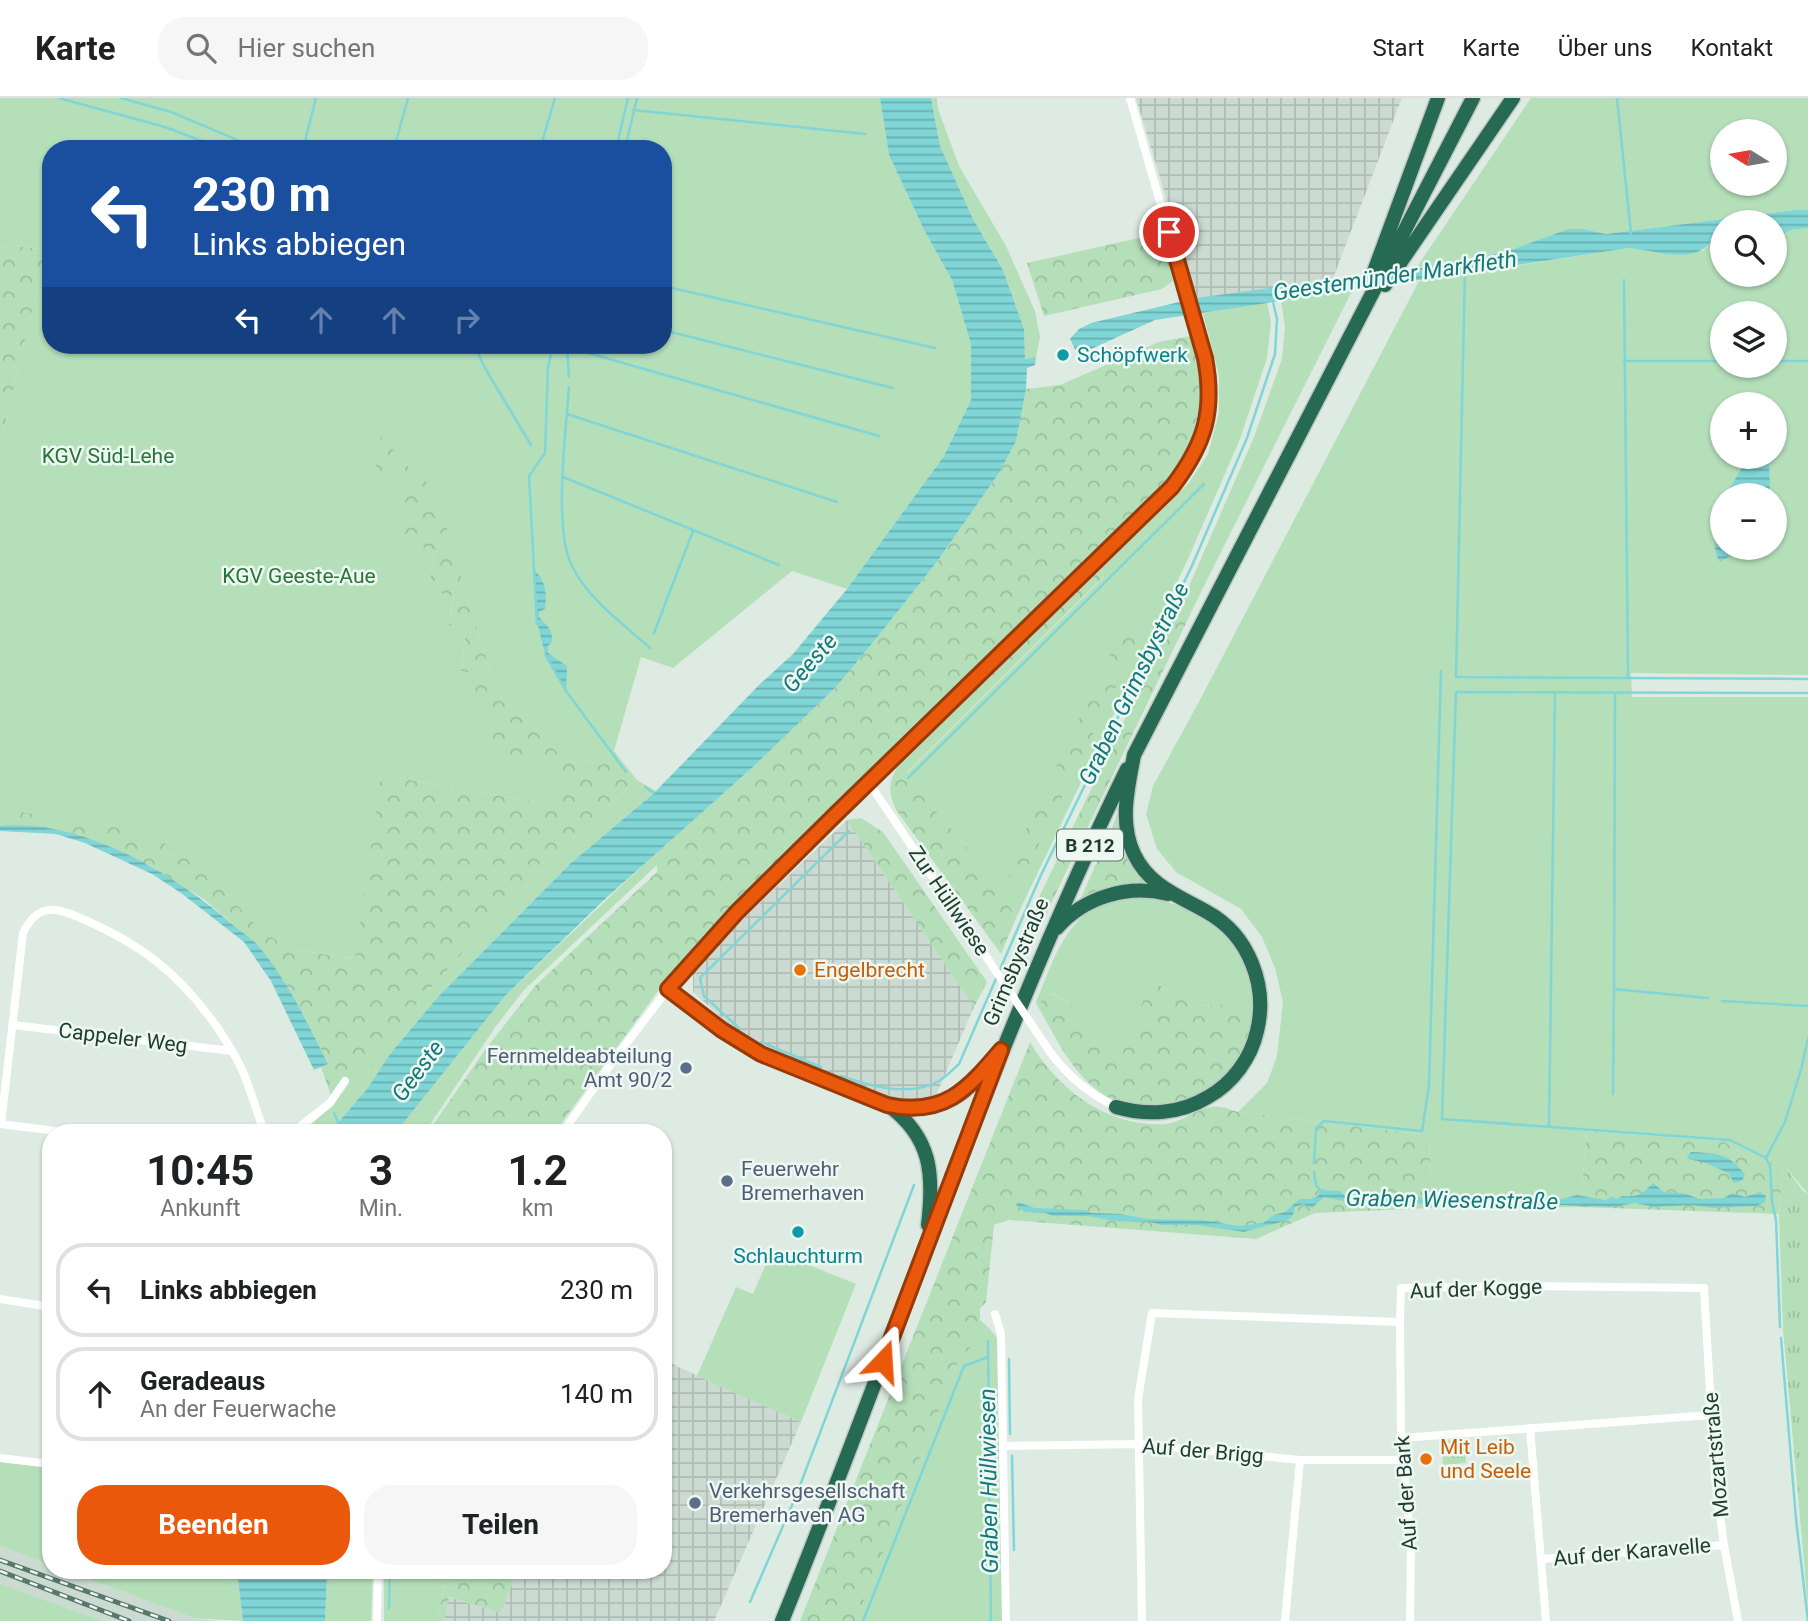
<!DOCTYPE html>
<html lang="de">
<head>
<meta charset="utf-8">
<style>
  body { margin:0; font-family:Roboto,sans-serif; background:#f6f6f6; color:#202124; height:100vh; display:flex; flex-direction:column; font-size:26px; white-space:nowrap }
  * { box-sizing:border-box; margin:0 }
  p { font-size:23px; color:#757577 }
  .icon { flex:none; width:38px; height:38px; fill:none; stroke:currentColor; stroke-width:2; stroke-linecap:round; stroke-linejoin:round }
  .map { position:relative; flex:1; overflow:hidden }
  .side { position:absolute; left:42px; top:1026px; width:630px; height:455px; display:flex; flex-direction:column; background:#fff; border-radius:28px; box-shadow:0 2px 5px #0004 }
  .side>* { flex:none }
  .hud { position:absolute; left:42px; top:42px; width:630px; height:214px; border-radius:28px; box-shadow:0 2px 5px #0004; background:#1a4fa0; color:#fff; overflow:hidden }
  .needle { width:46px; rotate:281deg }
  .controls { position:absolute; left:1710px; top:21px; display:grid; gap:14px }
  .controls a { display:grid; place-items:center; width:77px; height:77px; border-radius:50%; background:#fff; box-shadow:0 2px 5px #0004; font-size:35px }
  .pin { position:absolute; display:grid; place-items:center; width:60px; height:60px; color:#fff; margin:-30px; border:4px solid #fff; border-radius:50%; box-shadow:0 2px 7px #0007 }
  .me { position:absolute; width:77px; margin:-38px; rotate:20deg; stroke-linejoin:round; filter:drop-shadow(0 0 5px #0008) }
  .turn { display:flex; align-items:center; gap:24px; height:147px; padding:0 35px; font-size:32px }
  .turn .icon { width:91px; height:91px; stroke-width:2.5 }
  .turn b { display:block; font-size:49px; line-height:60px }
  .lanes { display:flex; align-items:center; height:66px; padding:0 35px; background:#0003; justify-content:center; gap:35px; direction:ltr }
  .lanes .off { opacity:.35 }
  .eta { display:flex; justify-content:space-evenly; align-items:center; height:119px; text-align:center }
  .eta b { font-size:42px; font-weight:700; line-height:49px }
  .button { display:flex; gap:14px; margin-top:auto; padding:14px 35px }
  .button a { flex:1; height:80px; border-radius:28px; background:#ea580c; color:#fff; font-size:28px; font-weight:700; line-height:80px; text-align:center }
  .button a+a { background:#f6f6f6; color:#202124 }
  ul { padding:0; list-style:none }
  li { display:flex; align-items:center; gap:21px; height:94px; margin:0 14px 10px; padding:0 21px; border:4px solid #e0e0e0; border-radius:28px }
  li div { flex:1 }
  li b { display:block; font-size:26px }
  li em { font-style:normal }
  header { display:flex; align-items:center; gap:42px; box-sizing:border-box; height:98px; padding:0 35px; background:#fff; border-bottom:2px solid #e0e0e0 }
  header strong { font-size:33px }
  nav { display:flex; gap:38px; margin-inline-start:auto; font-size:24px }
  .search { width:490px; height:63px; background:#f6f6f6; display:flex; align-items:center; gap:18px; box-sizing:border-box; padding:0 24px; border-radius:28px; color:#757577; font-size:26px }
  .map>svg:first-child { display:block }
  .built { fill:#ccdbd2 }
  .industrial { fill:url(#industrial-grid) }
  .green { fill:#b4dfb9; fill-rule:evenodd }
  .forest { fill:url(#forest-crowns) }
  .park { fill:url(#park-tufts) }
  .water { fill:url(#water-rules) }
  .pier { fill:#deebe3 }
  .lines { fill:none; stroke-linecap:round; stroke-linejoin:round }
  .stream { stroke:#80d5d6; stroke-width:2.5 }
  .highway-casing { stroke:#c0c8c5; stroke-width:17 }
  .street { stroke:#fff; stroke-width:8 }
  .highway { stroke:#276a53; stroke-width:14 }
  .rail-casing { stroke:#58786b; stroke-width:5 }
  .rail { stroke:#eef7f2; stroke-width:2.5; stroke-dasharray:8; stroke-linecap:butt }
  .street-bridge { stroke:#fff; stroke-width:8 }
  .route-casing { stroke:#983908; stroke-width:18 }
  .route { stroke:#ea580c; stroke-width:12 }
  .culture-dot { fill:#0f9aa8; stroke:#eef7f2; stroke-width:2.5 }
  .food-dot { fill:#e8710a; stroke:#eef7f2; stroke-width:2.5 }
  .service-dot { fill:#5c6f8a; stroke:#eef7f2; stroke-width:2.5 }
  .labels { text-anchor:middle; dominant-baseline:central; stroke-width:5; stroke-linejoin:round; paint-order:stroke }
  .shield { fill:#eef7f2; stroke:#5c746a; stroke-width:2 }
  .shield-label { font-size:19px; font-weight:bold; fill:#1e3c2f }
  .culture-label { font-size:21px; fill:#0d838f; stroke:#eef7f2; text-anchor:start }
  .park-label { font-size:21px; fill:#257638; stroke:#eef7f2 }
  .street-label { font-size:21px; fill:#1e3c2f; stroke:#eef7f2 }
  .food-label { font-size:21px; fill:#c56008; stroke:#eef7f2; text-anchor:start }
  .service-label { font-size:21px; fill:#4e5e75; stroke:#eef7f2; text-anchor:start }
  .water-label { font-size:23px; font-style:italic; fill:#137a7c; stroke:#eef7f2 }
</style>
</head>
<body>
<header>
<strong>Karte</strong>
<div class="search"><svg class="icon" aria-label="search" viewBox="0 0 24 24"><circle cx="10" cy="10" r="6"/><path d="M15 15l6 6"/></svg>Hier suchen</div>
<nav><a>Start</a><a>Karte</a><a>Über uns</a><a>Kontakt</a></nav>
</header>
<div class="map">
<svg width="1808" height="1523" viewBox="0 0 1808 1523">
  <defs>
    <pattern id="industrial-grid" width="8" height="8" patternUnits="userSpaceOnUse" patternTransform="scale(1.75)"><rect width="8" height="8" fill="#ccdbd2"/><path d="M0 4h8M4 0v8" fill="none" stroke="#afbdb5"/></pattern>
    <pattern id="forest-crowns" width="20" height="18" patternUnits="userSpaceOnUse" patternTransform="scale(1.75)"><rect width="20" height="18" fill="#b4dfb9"/><path d="M2 6a3 3 0 1 1 6 0M12 15a3 3 0 1 1 6 0" fill="none" stroke="#9ac09f"/></pattern>
    <pattern id="park-tufts" width="24" height="20" patternUnits="userSpaceOnUse" patternTransform="scale(1.75)"><rect width="24" height="20" fill="#b4dfb9"/><path d="M3 7l-1-3M5 7V3M7 7l1-3M15 17l-1-3M17 17v-4M19 17l1-3" fill="none" stroke="#9ac09f"/></pattern>
    <pattern id="water-rules" width="6" height="5" patternUnits="userSpaceOnUse" patternTransform="scale(1.75)"><rect width="6" height="5" fill="#80d5d6"/><path d="M0 2.5h6" fill="none" stroke="#68aeae"/></pattern>
  </defs>
  <rect width="100%" height="100%" fill="#deebe3"/>
  <path class="built" d="M0 1448 51 1467V1472H64L194 1520 218 1523H103L0 1486Z"/>
  <path class="industrial" d="M1136 0H1402L1332 183 1196 200Z
    M847 722 974 909 935 1000 905 1005 872 995 787 959 731 928 693 894V876L717 846Z
    M663 1262 801 1324 714 1523H444L448 1499 501 1515 517 1472H663Z"/>
  <path class="green" d="M0 0H880L889 57 924 132 952 182 971 246V302L944 358 847 491 792 473 673 570 641 559 614 653 602 667 559 656 496 594 435 391 415 376 381 339 407 384 434 452 429 492 454 497 449 526 466 529 461 573 477 575 496 610 565 666 557 708 381 677 356 861 287 850 257 828 212 780 6 712 0 713V346L42 170 51 172V247H663V51H51V152L11 148 0 149Z
    M931 0H937L938 11 959 68 1006 148 1035 213 1040 239 1036 259 1025 261 1024 231 1003 172 973 121 940 48Z
    M1531 0H1808V112H1794L1606 136 1584 131H1568L1508 153 1434 168 1417 169ZM1722 33H1774V86H1722Z
    M1808 130V577L1631 575 1632 599H1808V1096L1783 1066 1750 1061 1723 1043 1587 1033 1580 1109 1432 1110 1429 1037 1238 1014 1267 985 1277 958 1283 904 1275 870 1262 839 1241 811 1176 774 1157 751 1146 716 1153 688 1201 600 1419 183 1629 150 1703 153 1710 145 1722 144V177H1774L1775 140 1791 132ZM1722 215H1774V268H1722ZM1722 306H1774V359H1722ZM1722 397H1774V450H1722Z
    M1353 191 1202 492 1190 486 1254 339 1282 261 1285 229 1281 202Z
    M1267 204 1271 224 1267 260 1240 341 1188 461 1016 820 995 783 914 687 907 675 1104 479 1100 472 1188 386 1208 356 1219 315V278L1203 215Z
    M637 682 656 693 571 765 437 900 390 956 367 991 330 1034H303L334 1006 353 982 368 973 419 903 478 838 577 738Z
    M657 754 658 766 524 892 496 928 425 1034H396L505 898Z
    M1128 797C1179 801 1236 825 1252 877 1255 889 1254 903 1256 915L1221 907 1192 908 1156 885 1145 897 1132 932 1111 947 1090 931 1075 910 1052 895 1037 907 1036 904C1051 869 1064 822 1102 806 1110 802 1119 800 1128 797Z
    M772 1152 856 1186 801 1324 697 1278 736 1189 753 1196Z
    M988 1229 997 1240 1003 1523H856L959 1262Z
    M0 1364 51 1370V1467L0 1448Z
    M64 1472H237L243 1523 194 1520Z
    M310 1472H373L371 1523H325L327 1477 310 1476Z
    M384 1472H448L437 1523H384Z
    M0 1486 103 1523H0Z"/>
  <path class="forest" d="M1161 135 1173 183 1162 191 1044 218 1027 165Z
    M11 148 51 152V172L42 171 0 346V149Z
    M1190 238C1200 269 1213 310 1196 341 1188 356 1177 369 1167 383L734 810 661 889 555 1034H428L485 952 535 888 657 774V754L754 668 836 589 879 537 936 465 999 375 1016 342 1026 291 1060 287 1159 244Z
    M381 338 415 376 435 390 496 594 559 656 602 667 614 653 637 682 577 738 478 838 419 903 368 973 353 982 334 1006 321 969 328 966 304 918 283 882 259 849 205 802 150 768 92 743 66 734 0 728V713L6 712 101 726 156 739 212 780 257 828 287 850 355 861 381 677 557 708 564 666 489 652 496 610 473 607 477 576 461 573 466 530 449 527 454 498 429 492 434 452 397 444 407 384 374 377Z
    M1100 472 1104 478 907 674 914 687 995 783 1016 820 1001 856 896 712C888 695 888 683 899 667Z
    M1190 486 1202 492 1043 822 1031 816Z
    M1124 528 1142 536 1020 785 1005 775Z
    M1120 711 1154 789 1077 809Z
    M861 720 883 734 987 884 974 909 847 722Z
    M1156 885 1192 908 1221 907 1244 910 1256 915C1250 936 1245 956 1231 974 1198 1015 1130 1023 1091 987 1067 966 1053 934 1037 907L1051 895 1075 910 1090 931 1111 947 1132 932 1145 897Z
    M1030 944C1058 992 1108 1030 1166 1026 1182 1024 1196 1011 1212 1009 1219 1007 1231 1012 1238 1014L1429 1037 1432 1110 1315 1115 1256 1141 1008 1122 994 1127 986 1204 980 1211V1222L988 1229 959 1262 856 1523H800Z
    M1587 1033 1723 1043 1750 1061 1783 1066 1779 1116 1580 1109Z
    M448 1472H517L501 1515 449 1499 444 1523H437Z"/>
  <path class="park" d="M1783 1066 1803 1093 1808 1096V1509L1783 1231 1779 1116Z
    M1464 1341 1466 1365 1443 1367 1441 1343Z"/>
  <path class="water" d="M880 0H931L940 48 973 121 1003 172 1024 231 1025 261 1036 259 1035 267 1027 270 1026 291 1016 343 999 375 936 465 879 537 836 589 754 668 605 801 505 898 396 1034H330L367 991 390 956 437 900 571 765 654 695 760 586 793 556 847 491 944 358 971 302V246L952 182 924 132 889 57Z
    M1794 112H1808V130L1791 132 1775 140 1774 124H1722V144L1710 145C1691 167 1655 152 1629 150L1155 222 1078 257 1070 241 1079 231 1091 225 1196 200 1434 168 1508 153 1568 131H1584L1606 136Z
    M1748 359H1769L1770 397H1726Z
    M1722 409V450H1754H1743L1720 464C1710 450 1717 424 1722 409Z
    M533 471C546 482 547 495 545 511L539 514V519C547 528 553 531 552 544L548 548V555L567 568 566 593 546 560 536 520Z
    M0 728C80 720 174 775 232 826 241 834 253 841 260 850 289 885 308 926 328 966L314 972 271 883 244 844 181 795 152 776 85 745 56 736 0 733Z
    M1691 1054C1719 1056 1726 1054 1745 1076L1742 1083 1734 1085 1728 1075 1706 1065 1688 1061 1687 1059Z
    M1653 1085 1664 1094 1683 1095 1700 1101 1724 1100 1732 1095 1745 1099 1760 1094 1766 1098 1765 1104 1756 1108 1712 1110 1692 1107 1654 1109 1635 1105 1612 1109 1558 1107 1556 1104 1558 1102 1577 1097 1605 1102 1612 1099 1617 1101 1622 1098C1639 1099 1641 1097 1653 1085Z
    M1320 1092 1340 1093 1348 1101H1361L1371 1096C1391 1105 1411 1092 1429 1103V1105L1392 1106 1369 1104 1358 1106 1324 1099 1312 1110 1303 1106 1295 1109 1293 1117 1288 1122 1244 1134 1197 1127H1162L1150 1124 1115 1123 1087 1118H1052L1046 1115 1025 1114 1016 1107 1018 1104 1035 1110 1085 1112 1092 1115 1121 1116 1147 1121 1201 1122 1240 1128 1263 1125 1274 1117 1285 1114 1300 1101H1311L1318 1098Z
    M237 1472H310V1476L327 1477 325 1523H243Z"/>
  <path class="pier" d="M1418 165 1405 187 1356 194 1365 174Z"/>
  <g class="lines">
    <path class="stream" d="M59 0 165 29 223 51
      M121 0 171 14 259 51
      M1617 0 1631 136
      M633 12 865 36
      M303 51 316 0
      M394 51 408 0
      M540 51 555 0
      M616 51 628 0
      M625 51 637 0
      M1465 172 1456 579 1808 581
      M1624 182 1628 580
      M663 188 935 250
      M663 232 893 290
      M474 247 485 270 531 347
      M567 247 569 279
      M567 249 879 338
      M1624 263H1722
      M1774 263H1808
      M569 289C566 333 553 431 572 468 588 501 623 526 650 550
      M567 316 837 404
      M563 379 779 467
      M537 526 529 378 545 355 548 269 553 249
      M654 535 693 433
      M545 556 566 593 626 674
      M908 680 1204 386
      M645 689 654 695
      M1614 891 1615 595
      M1722 903 1808 908
      M740 931 704 898 700 880 849 733
      M761 944 821 969
      M841 978C870 988 908 999 937 984 945 980 952 972 959 966L1041 777 1191 470 1247 340 1275 256 1277 221 1272 200
      M1613 996 1614 891 1708 900
      M334 1015 338 1024
      M1549 1029 1555 594
      M1766 1060 1785 1024 1802 968 1808 940
      M1314 1065 1316 1030 1324 1023 1422 1033 1429 987 1441 573
      M1314 1074 1316 1087 1320 1092
      M1427 1105 1557 1104
      M1780 1229 1776 1122 1772 1104 1770 1068 1766 1060 1730 1042 1442 1021 1456 594 1808 595
      M1781 1240 1796 1421 1808 1523
      M988 1243 991 1523
      M1009 1261 1010 1336
      M1012 1358 1014 1452
      M750 1504 796 1398 914 1087
      M389 1510 390 1472
      M863 1523 964 1268 988 1259"/>
    <g class="highway-casing">
      <path id="highway" d="M1372 179 1438 0
        M1385 187 1513 0
        M1057 830C1084 799 1128 786 1168 796
        M821 980C867 999 918 1028 964 993 975 984 984 972 993 961
        M889 1008C932 1040 934 1077 928 1127
        M1116 1009C1147 1018 1180 1016 1208 999 1233 985 1251 960 1257 933 1268 888 1249 837 1207 814 1179 798 1149 788 1134 756 1119 724 1128 690 1134 657L1473 0
        M782 1523C898 1239 992 946 1127 671"/>
    </g>
    <path class="street" d="M869 685 967 830
      M668 891 748 949 777 963 821 980
      M13 927 232 953
      M1050 954C1069 979 1088 995 1116 1009
      M0 1026 64 1034
      M1 1026 23 835C37 806 55 808 80 820 142 846 181 877 219 932 228 946 237 959 243 974 251 993 257 1014 264 1034
      M293 1034 330 1005 345 983
      M563 1034 613 963 668 891 737 815 1172 389C1204 346 1216 313 1205 260L1130 0
      M0 1201 51 1209
      M995 1216 1001 1236 1006 1523
      M1400 1224 1401 1340 1411 1446 1410 1523
      M1530 1330 1546 1523
      M1401 1340 1711 1317
      M1004 1348 1138 1346 1300 1362H1402
      M0 1360 51 1366
      M1541 1461 1724 1447
      M377 1523 378 1472
      M1142 1523 1138 1301 1152 1215 1400 1224 1401 1190 1529 1188 1704 1190 1715 1380 1724 1447 1738 1523
      M1285 1523 1300 1362"/>
    <use href="#highway" class="highway"/>
    <g class="rail-casing">
      <path id="rail" d="M0 1462 169 1523
        M0 1473 129 1523"/>
    </g>
    <use href="#rail" class="rail"/>
    <path class="street-bridge" d="M967 830 1050 954"/>
  </g>
  <g class="lines">
    <g class="route-casing">
      <path id="route" d="M883 1263 1001 952C967 992 944 1019 887 1007L761 956 722 932 668 891 737 814 835 717 1172 389C1205 346 1215 313 1205 260L1169 134"/>
    </g>
    <use href="#route" class="route"/>
  </g>
  <g class="culture-dot">
    <circle cx="1063" cy="257" r="7"/>
    <circle cx="798" cy="1134" r="7"/>
  </g>
  <g class="food-dot">
    <circle cx="800" cy="872" r="7"/>
    <circle cx="1426" cy="1361" r="7"/>
  </g>
  <g class="service-dot">
    <circle cx="686" cy="970" r="7"/>
    <circle cx="727" cy="1083" r="7"/>
    <circle cx="695" cy="1405" r="7"/>
  </g>
  <g class="labels">
    <rect class="shield" x="1057" y="731.5" width="66" height="31" rx="5"/>
    <g class="shield-label">
      <text x="1090" y="747">B 212</text>
    </g>
    <g class="culture-label">
      <text x="1077" y="257">Schöpfwerk</text>
      <text x="798" y="1158" text-anchor="middle">Schlauchturm</text>
    </g>
    <g class="park-label">
      <text x="108" y="358">KGV Süd-Lehe</text>
      <text x="299" y="478">KGV Geeste-Aue</text>
    </g>
    <g class="street-label">
      <text transform="translate(949 803) rotate(56)">Zur Hüllwiese</text>
      <text transform="translate(1016 864) rotate(-67)">Grimsbystraße</text>
      <text transform="translate(123 940) rotate(7)">Cappeler Weg</text>
      <text transform="translate(1476 1191) rotate(-2)">Auf der Kogge</text>
      <text transform="translate(1203 1353) rotate(5)">Auf der Brigg</text>
      <text transform="translate(1716 1357) rotate(-95)">Mozartstraße</text>
      <text transform="translate(1406 1395) rotate(-94)">Auf der Bark</text>
      <text transform="translate(1632 1454) rotate(-5)">Auf der Karavelle</text>
    </g>
    <g class="food-label">
      <text x="814" y="872">Engelbrecht</text>
      <text x="1440" y="1349">Mit Leib<tspan x="1440" dy="24">und Seele</tspan></text>
    </g>
    <g class="service-label">
      <text x="672" y="958" text-anchor="end">Fernmeldeabteilung<tspan x="672" dy="24">Amt 90/2</tspan></text>
      <text x="741" y="1071">Feuerwehr<tspan x="741" dy="24">Bremerhaven</tspan></text>
      <text x="709" y="1393">Verkehrsgesellschaft<tspan x="709" dy="24">Bremerhaven AG</tspan></text>
    </g>
    <g class="water-label">
      <text transform="translate(1395 178) rotate(-8)">Geestemünder Markfleth</text>
      <text transform="translate(810 565) rotate(-49)">Geeste</text>
      <text transform="translate(1134 586) rotate(-64)">Graben Grimsbystraße</text>
      <text transform="translate(418 973) rotate(-53)">Geeste</text>
      <text transform="translate(1452 1102) rotate(1)">Graben Wiesenstraße</text>
      <text transform="translate(989 1383) rotate(-91)">Graben Hüllwiesen</text>
    </g>
  </g>
</svg>
<div class="controls">
<a><svg class="needle" viewBox="-14 -14 28 28"><path d="M0-13l5 13h-10z" fill="#e53935"/><path d="M0 13l5-13h-10z" fill="#757577"/></svg></a>
<a><svg class="icon" aria-label="search" viewBox="0 0 24 24"><circle cx="10" cy="10" r="6"/><path d="M15 15l6 6"/></svg></a>
<a><svg class="icon" aria-label="layers" viewBox="0 0 24 24"><path d="M12 4l9 5-9 5-9-5zM3 14l9 5 9-5"/></svg></a>
<a>+</a>
<a>−</a>
</div>
<div class="pin" style="left:1169px;top:134px;background:#d93025"><svg class="icon" aria-label="arrive" viewBox="0 0 24 24"><path d="M6 21V4h12l-3 4 3 4H6"/></svg></div>
<svg class="me" style="left:883px;top:1263px" viewBox="-20 -20 40 40"><path d="M0-17L14 15 0 8-14 15z" fill="#ea580c" stroke="#fff" stroke-width="4"/></svg>
<div class="hud">
<div class="turn"><svg class="icon" aria-label="left" viewBox="0 0 24 24"><path d="M17 20v-9H6M10 6l-5 5 5 5"/></svg><div><b>230 m</b>Links abbiegen</div></div>
<div class="lanes"><svg class="icon" aria-label="left" viewBox="0 0 24 24"><path d="M17 20v-9H6M10 6l-5 5 5 5"/></svg><svg class="icon off" aria-label="ahead" viewBox="0 0 24 24"><path d="M12 20V5M6 11l6-6 6 6"/></svg><svg class="icon off" aria-label="ahead" viewBox="0 0 24 24"><path d="M12 20V5M6 11l6-6 6 6"/></svg><svg class="icon off" aria-label="right" viewBox="0 0 24 24"><path d="M7 20v-9h11M14 6l5 5-5 5"/></svg></div>
</div>
<section class="side">
<div class="eta">
<div><b>10:45</b><p>Ankunft</p></div>
<div><b>3</b><p>Min.</p></div>
<div><b>1.2</b><p>km</p></div>
</div>
<ul>
<li><svg class="icon" aria-label="left" viewBox="0 0 24 24"><path d="M17 20v-9H6M10 6l-5 5 5 5"/></svg><div><b>Links abbiegen</b></div><em>230 m</em></li>
<li><svg class="icon" aria-label="ahead" viewBox="0 0 24 24"><path d="M12 20V5M6 11l6-6 6 6"/></svg><div><b>Geradeaus</b><p>An der Feuerwache</p></div><em>140 m</em></li>
</ul>
<div class="button"><a>Beenden</a><a>Teilen</a></div>
</section>
</div>
</body>
</html>
